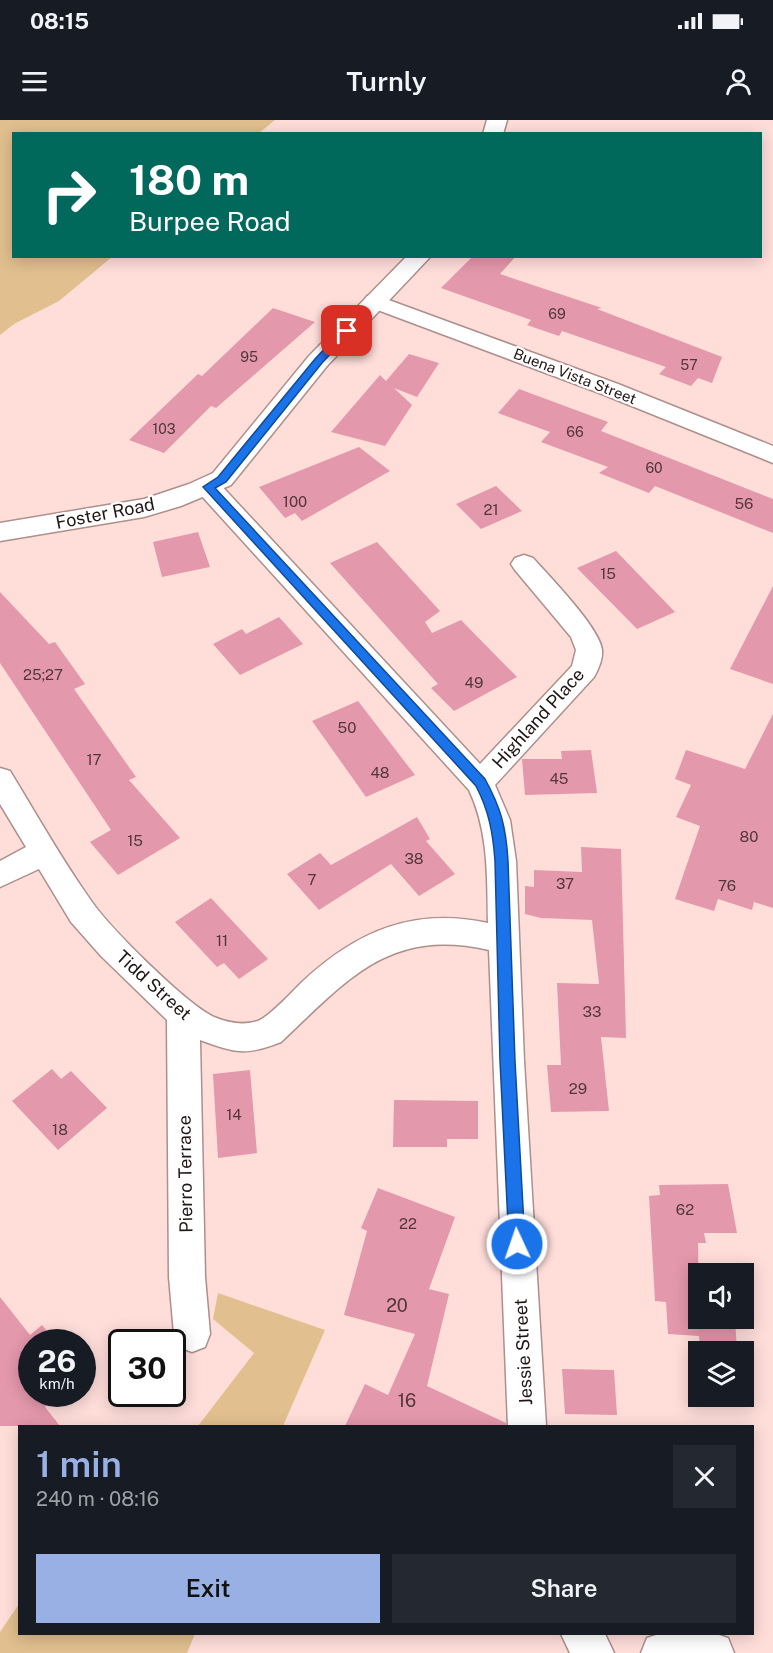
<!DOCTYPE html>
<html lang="en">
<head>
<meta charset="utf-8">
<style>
  body { margin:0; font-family:"Public Sans",sans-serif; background:#242831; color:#f1f3f6; height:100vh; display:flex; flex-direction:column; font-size:22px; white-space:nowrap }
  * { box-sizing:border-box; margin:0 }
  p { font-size:20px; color:#9ea1a6 }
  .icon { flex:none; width:33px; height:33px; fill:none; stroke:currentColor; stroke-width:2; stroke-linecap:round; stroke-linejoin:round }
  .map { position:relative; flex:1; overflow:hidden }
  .side { position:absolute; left:18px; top:1305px; width:736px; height:210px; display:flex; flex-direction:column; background:#171b24; border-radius:0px; box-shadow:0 3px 15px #0003 }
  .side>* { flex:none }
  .hud { position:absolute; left:12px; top:12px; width:750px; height:126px; border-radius:0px; box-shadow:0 3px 15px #0003; background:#00695c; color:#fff; overflow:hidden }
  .fabs { position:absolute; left:688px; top:1143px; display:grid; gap:12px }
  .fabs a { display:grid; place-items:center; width:66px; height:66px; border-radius:0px; background:#171b24; box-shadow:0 3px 15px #0003; font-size:30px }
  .speed { position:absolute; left:18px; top:1209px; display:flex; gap:12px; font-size:30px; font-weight:700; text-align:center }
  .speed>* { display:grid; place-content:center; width:78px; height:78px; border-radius:50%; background:#171b24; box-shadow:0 3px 15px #0003; line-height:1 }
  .speed small { font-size:15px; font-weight:400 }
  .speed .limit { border:3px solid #111; border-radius:9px; background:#fff; color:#111 }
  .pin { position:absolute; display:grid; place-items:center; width:51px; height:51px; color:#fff; margin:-26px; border-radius:12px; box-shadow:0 3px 9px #0006 }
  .me { position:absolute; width:66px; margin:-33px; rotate:357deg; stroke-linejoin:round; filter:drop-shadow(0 0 4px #0008) }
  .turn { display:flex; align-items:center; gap:21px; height:126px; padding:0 18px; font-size:27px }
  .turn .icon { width:78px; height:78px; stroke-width:2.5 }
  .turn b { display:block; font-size:42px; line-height:51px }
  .round { display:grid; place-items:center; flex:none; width:63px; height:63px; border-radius:0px; background:#242831 }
  .summary { display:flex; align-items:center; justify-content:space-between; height:102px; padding:0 18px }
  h1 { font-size:36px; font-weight:600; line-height:45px; color:#98b0e3 }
  .button { display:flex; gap:12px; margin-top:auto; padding:12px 18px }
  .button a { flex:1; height:69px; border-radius:0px; background:#98b0e3; color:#111; font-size:24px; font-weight:600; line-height:69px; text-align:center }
  .button a+a { background:#242831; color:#f1f3f6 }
  .status { display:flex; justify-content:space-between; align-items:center; height:42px; padding:0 30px; background:#171b24; direction:ltr }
  .status svg { height:16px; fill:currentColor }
  header { display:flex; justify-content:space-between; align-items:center; height:78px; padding:0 18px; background:#171b24; font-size:27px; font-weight:600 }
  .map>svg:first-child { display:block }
  .green { fill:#e1bf8f }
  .building { fill:#e498ac }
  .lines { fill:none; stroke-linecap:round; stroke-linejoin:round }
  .street-casing { stroke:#ad8f8b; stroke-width:3 }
  .secondary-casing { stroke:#ad8f8b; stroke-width:3 }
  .street { fill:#fff; fill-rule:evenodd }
  .secondary { fill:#fff; fill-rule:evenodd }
  .route { fill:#1a73e8; stroke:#114b97; stroke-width:1.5 }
  .labels { text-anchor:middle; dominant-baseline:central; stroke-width:4.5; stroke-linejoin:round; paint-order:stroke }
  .far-number-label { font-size:14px; fill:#51363a }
  .far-street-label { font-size:15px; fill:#201514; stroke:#fff }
  .number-label { font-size:15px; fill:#51363a }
  .street-label { font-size:18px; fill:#201514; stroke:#fff }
  .near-number-label { font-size:18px; fill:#51363a }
</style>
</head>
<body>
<div class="status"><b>08:15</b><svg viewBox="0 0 49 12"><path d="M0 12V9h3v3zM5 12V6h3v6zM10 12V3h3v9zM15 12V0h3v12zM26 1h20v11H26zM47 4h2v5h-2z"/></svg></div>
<header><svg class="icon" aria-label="menu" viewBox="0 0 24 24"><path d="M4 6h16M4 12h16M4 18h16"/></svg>Turnly<svg class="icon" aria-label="person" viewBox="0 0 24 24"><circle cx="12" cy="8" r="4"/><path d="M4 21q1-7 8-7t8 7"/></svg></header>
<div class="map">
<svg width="773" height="1533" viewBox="0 0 773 1533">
  <rect width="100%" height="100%" fill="#ffdeda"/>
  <path class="green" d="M0 0H275L259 13 14 14V136L112 137 59 181 14 204 0 215Z
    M218 1173 325 1210 283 1306H198L254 1233 213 1199Z
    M19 1484 20 1514H195L187 1533H0V1512Z"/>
  <path class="building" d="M473 136H516L500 154 602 188 597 189 722 237 712 263 698 258 691 266 659 254 666 247 562 211 559 216 527 205 531 200 441 168Z
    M273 188 315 202 216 288 211 286 164 333 129 320 198 254 202 256Z
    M409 234 439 243 417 277 394 268 412 285 385 326 331 312 380 255 386 261Z
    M519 269 608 302 601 311 773 379V413L655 366 649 373 599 353 608 347 541 322 550 312 498 293Z
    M359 327 390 351 302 401 295 393 285 398 259 367Z
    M496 366 522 391 481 409 456 384Z
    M198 412 210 447 162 457 153 422Z
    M377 422 440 491 425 502 432 513 461 500 517 557 454 591 431 568 438 564 330 443Z
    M616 431 675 492 637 509 577 448Z
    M773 466V564L730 549Z
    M0 472 49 524 55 522 85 564 74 569 136 657 129 660 180 718 118 755 90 722 111 710 0 543Z
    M279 497 303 524 240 555 213 524 242 509 246 514Z
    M358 581 415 655 366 677 312 601Z
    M773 594V788L754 782 752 790 718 779 714 791 675 779 700 706 676 697 691 665 675 659 686 630 745 649Z
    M591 630 597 673 525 675 522 639H562L561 631Z
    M417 697 430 719 426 721 455 754 419 776 391 744 319 790 287 754 320 733 331 745Z
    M581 727 621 729 626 918 601 917 609 991 551 992 547 945H561L557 863 599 864 592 800 541 798 525 794V766L534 767V750L582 752Z
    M211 778 268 839 239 859 224 843 217 847 175 802Z
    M52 949 61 959 71 951 107 988 58 1030 12 981Z
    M250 950 257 1033 218 1038 213 954Z
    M394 980 478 981V1019H447V1027H393Z
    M728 1064 737 1113H704L706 1123H698L699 1198H735L737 1231 700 1228 699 1216 668 1214 666 1182 655 1181 649 1076 660 1075 659 1065Z
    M378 1068 455 1097 429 1169 449 1174 427 1266 506 1303V1306H345L365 1264 388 1275 415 1214 344 1195 367 1111 361 1108Z
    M0 1177 30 1215 42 1205 56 1222H32V1274H60L45 1287 60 1306H0Z
    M562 1249 614 1250 617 1295 565 1294Z"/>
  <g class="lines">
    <g class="street-casing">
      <path id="street" d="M375 175 618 264 773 326V343L602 274 367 186 364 181 367 176Z
        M208 359 217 361 480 644 572 546 576 530 571 517 515 450 511 444 515 438 524 435 533 438C549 456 600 508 602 530 603 539 598 550 594 557L495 665 510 700 516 741 524 941 546 1306H508L489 830C389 807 347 860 281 922 245 936 236 933 200 920L205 1157 210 1214 205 1227 192 1232 179 1227 174 1214 169 1157 167 900 101 836 71 802 39 749 0 767V741L26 727 0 684V648L10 651C37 695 62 740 92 782 110 808 186 884 214 897 229 903 243 906 258 901 270 896 292 872 302 862 357 811 413 787 488 803 487 758 489 712 469 670L199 373 196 367 199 361Z
        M561 1514H605L614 1533H570Z
        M659 1514H716L728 1518 734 1533H641L647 1518Z"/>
    </g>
    <g class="secondary-casing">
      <path id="secondary" d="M487 0H507L503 14H483Z
        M407 136H431L327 246 231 365 181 386 144 397 0 421V403L144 379 189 364 213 353 309 236Z"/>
    </g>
    <use href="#street" class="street"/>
    <use href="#secondary" class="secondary"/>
  </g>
  <path class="route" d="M343 209 352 211 322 243 226 362 215 368 485 659C501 688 506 707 508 741L515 941 525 1124 523 1130 517 1132 512 1130 509 1124 500 941 495 741C493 713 489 691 476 666L203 367 218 357 315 239Z"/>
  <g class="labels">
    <g class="far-number-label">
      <text x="557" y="194">69</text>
      <text x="249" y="237">95</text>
      <text x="689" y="245">57</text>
      <text x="164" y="309">103</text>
      <text x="575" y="312">66</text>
      <text x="654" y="348">60</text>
    </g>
    <g class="far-street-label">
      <text transform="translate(575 256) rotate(21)">Buena Vista Street</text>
    </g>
    <g class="number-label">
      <text x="295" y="381">100</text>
      <text x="744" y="383">56</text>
      <text x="491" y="389">21</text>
      <text x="608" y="453">15</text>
      <text x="43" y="554">25;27</text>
      <text x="474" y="562">49</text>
      <text x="347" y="607">50</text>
      <text x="94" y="639">17</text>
      <text x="380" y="652">48</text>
      <text x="559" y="658">45</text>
      <text x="749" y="716">80</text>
      <text x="135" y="720">15</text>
      <text x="414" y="738">38</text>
      <text x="312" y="759">7</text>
      <text x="565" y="763">37</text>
      <text x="727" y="765">76</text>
      <text x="222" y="820">11</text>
      <text x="592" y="891">33</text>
      <text x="578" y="968">29</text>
      <text x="234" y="994">14</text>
      <text x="60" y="1009">18</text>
      <text x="685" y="1089">62</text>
      <text x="408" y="1103">22</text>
    </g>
    <g class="street-label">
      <text transform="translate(105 393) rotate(-11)">Foster Road</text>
      <text transform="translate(538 598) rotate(-48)">Highland Place</text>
      <text transform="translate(154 865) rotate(42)">Tidd Street</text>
      <text transform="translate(185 1054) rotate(-91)">Pierro Terrace</text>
      <text transform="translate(523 1232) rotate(-93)">Jessie Street</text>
    </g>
    <g class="near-number-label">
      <text x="397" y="1185">20</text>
      <text x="407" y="1280">16</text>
    </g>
  </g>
</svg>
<div class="fabs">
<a><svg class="icon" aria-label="sound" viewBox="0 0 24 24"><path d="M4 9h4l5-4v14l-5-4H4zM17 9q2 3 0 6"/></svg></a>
<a><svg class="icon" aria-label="layers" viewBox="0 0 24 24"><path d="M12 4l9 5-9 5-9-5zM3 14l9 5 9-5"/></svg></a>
</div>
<div class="speed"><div>26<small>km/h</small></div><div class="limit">30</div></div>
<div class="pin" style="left:347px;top:211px;background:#d93025"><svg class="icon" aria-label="arrive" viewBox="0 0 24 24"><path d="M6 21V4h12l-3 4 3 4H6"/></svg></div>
<svg class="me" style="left:517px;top:1124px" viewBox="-20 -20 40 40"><circle r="17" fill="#1a73e8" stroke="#fff" stroke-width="3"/><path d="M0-11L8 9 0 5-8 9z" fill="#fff"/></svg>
<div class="hud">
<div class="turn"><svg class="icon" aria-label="right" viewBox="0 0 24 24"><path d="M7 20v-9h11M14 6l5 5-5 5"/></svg><div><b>180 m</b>Burpee Road</div></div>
</div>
<section class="side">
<div class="summary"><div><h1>1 min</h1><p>240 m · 08:16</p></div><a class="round"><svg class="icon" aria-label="close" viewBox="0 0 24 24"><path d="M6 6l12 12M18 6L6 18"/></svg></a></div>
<div class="button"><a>Exit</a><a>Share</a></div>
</section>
</div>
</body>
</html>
